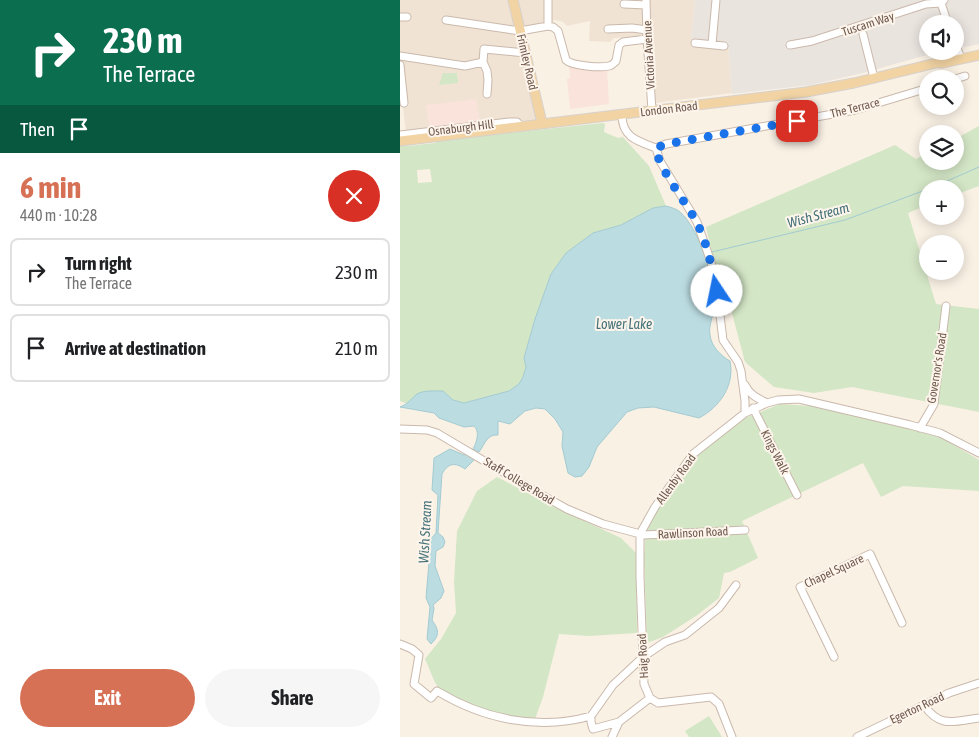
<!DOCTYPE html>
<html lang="en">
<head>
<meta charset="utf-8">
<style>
  body { margin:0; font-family:"Asap Condensed",sans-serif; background:#f6f6f6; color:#202124; height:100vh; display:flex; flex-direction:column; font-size:19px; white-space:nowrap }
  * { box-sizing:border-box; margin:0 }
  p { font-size:16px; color:#757577 }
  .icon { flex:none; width:28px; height:28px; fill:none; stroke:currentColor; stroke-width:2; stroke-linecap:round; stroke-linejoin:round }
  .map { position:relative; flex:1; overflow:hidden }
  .details { display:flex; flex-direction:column; background:#fff; width:400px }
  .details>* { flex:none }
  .top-card { background:#0b6e4f; color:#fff; overflow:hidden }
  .controls { position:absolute; left:519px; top:15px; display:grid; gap:10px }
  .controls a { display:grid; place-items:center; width:45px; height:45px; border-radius:50%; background:#fff; box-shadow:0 2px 12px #0003; font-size:25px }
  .pin { position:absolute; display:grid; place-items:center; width:42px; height:42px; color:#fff; margin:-21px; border-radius:10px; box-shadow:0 2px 8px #0006 }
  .me { position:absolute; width:55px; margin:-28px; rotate:349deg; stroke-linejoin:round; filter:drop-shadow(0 0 4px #0008) }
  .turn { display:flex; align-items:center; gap:18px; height:105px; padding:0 20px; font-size:22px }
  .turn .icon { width:65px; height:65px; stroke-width:2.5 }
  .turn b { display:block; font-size:35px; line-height:42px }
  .then { display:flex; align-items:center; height:48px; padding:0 20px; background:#0003; gap:10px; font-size:19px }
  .round { display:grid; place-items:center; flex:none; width:52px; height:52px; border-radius:26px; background:#f6f6f6 }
  .head { display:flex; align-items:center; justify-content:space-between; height:85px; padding:0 20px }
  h1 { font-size:30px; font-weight:700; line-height:38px; color:#d77156 }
  .action { display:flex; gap:10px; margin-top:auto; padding:10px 20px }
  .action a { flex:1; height:58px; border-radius:30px; background:#d77156; color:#fff; font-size:20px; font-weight:700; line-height:58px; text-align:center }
  .action a+a { background:#f6f6f6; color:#202124 }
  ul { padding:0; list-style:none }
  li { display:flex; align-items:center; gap:15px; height:68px; margin:0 10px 8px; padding:0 10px; border:2px solid #e0e0e0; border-radius:8px }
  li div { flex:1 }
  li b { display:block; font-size:19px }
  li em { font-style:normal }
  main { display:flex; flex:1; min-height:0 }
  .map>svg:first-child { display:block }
  .residential { fill:#f0e3d4 }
  .commercial { fill:#f9e3da }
  .industrial { fill:#eae4df }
  .green { fill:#d3e6c5; fill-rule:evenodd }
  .water { fill:#bbdce1; stroke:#a3cbd2 }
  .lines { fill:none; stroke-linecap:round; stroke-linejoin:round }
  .stream { stroke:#a3cbd2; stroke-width:1 }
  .minor-casing { stroke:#cab9ac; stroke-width:9 }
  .major-casing { stroke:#d7d1cd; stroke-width:11 }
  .minor { stroke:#fff; stroke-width:7 }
  .major { stroke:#f2d4a4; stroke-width:9 }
  .route { stroke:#1a73e8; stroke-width:9; stroke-dasharray:0 16.2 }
  .labels { text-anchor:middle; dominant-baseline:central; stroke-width:4; stroke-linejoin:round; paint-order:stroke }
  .street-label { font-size:12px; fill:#70594d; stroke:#fdf5eb }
  .water-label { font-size:14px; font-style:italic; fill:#46737b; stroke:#fdf5eb }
</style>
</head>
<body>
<main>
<section class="details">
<div class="top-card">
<div class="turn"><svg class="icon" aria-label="right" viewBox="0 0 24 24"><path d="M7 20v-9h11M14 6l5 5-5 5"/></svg><div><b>230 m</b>The Terrace</div></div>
<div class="then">Then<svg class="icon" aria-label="arrive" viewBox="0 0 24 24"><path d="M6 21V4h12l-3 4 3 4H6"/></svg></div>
</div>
<div class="head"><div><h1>6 min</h1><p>440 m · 10:28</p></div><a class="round" style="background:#d93025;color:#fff"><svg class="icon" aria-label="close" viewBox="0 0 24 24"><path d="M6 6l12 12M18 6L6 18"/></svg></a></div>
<ul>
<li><svg class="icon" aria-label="right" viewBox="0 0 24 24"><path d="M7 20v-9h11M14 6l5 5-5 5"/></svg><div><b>Turn right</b><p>The Terrace</p></div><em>230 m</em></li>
<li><svg class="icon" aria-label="arrive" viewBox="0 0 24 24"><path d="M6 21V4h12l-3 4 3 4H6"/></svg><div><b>Arrive at destination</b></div><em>210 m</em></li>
</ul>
<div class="action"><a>Exit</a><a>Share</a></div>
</section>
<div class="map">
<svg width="579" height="737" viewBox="0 0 579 737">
  <rect width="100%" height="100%" fill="#faf1e5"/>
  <path class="residential" d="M0 0H295L291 38 328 45 332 93 255 103 252 36 214 38 210 42 189 41 190 21 167 26 163 22 155 20 144 25 118 28 137 119 6 133 3 107H0Z"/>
  <path class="commercial" d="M177 66 207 69 209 104 170 109 167 79 170 78 169 67Z
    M76 99 81 124 30 131 26 105Z"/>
  <path class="industrial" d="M295 0H579V44L555 49V24H528V51H541L463 73 411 85 332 94 328 45 291 39Z"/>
  <path class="green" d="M43 73H57L58 83 39 85Z
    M203 123 205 124 204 132 218 138 223 137 249 166 266 206 253 208 221 225 193 233 166 253 151 274 135 319 124 358 126 367 123 377 119 384 109 391 63 403 53 400 43 391C25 392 20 391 8 404L0 401V144H4L8 146 35 143 40 140ZM30 169 32 182 18 183 17 170Z
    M579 126V186L555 195V189H528L527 205 508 213 536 304 579 309V412L452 387 414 393 374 387 345 362 329 302 319 283 306 227 495 145 516 159 527 153 528 161H555V139Z
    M380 404 411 406 480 421 542 438 579 460V491L503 486 481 497 463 463 342 521 358 558 330 572 324 573 319 598 296 616 263 637 247 643 244 558 246 529 273 486 299 453 345 418Z
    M97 477 154 507 221 538 236 553 237 633 189 636 159 634 143 697 135 719C112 717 50 705 36 684 32 677 29 667 25 659L41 639 56 613 54 582 57 531 77 491Z
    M309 716 322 737H289L285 731Z"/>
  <path class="water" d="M266 206C270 207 277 209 280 212 299 228 315 280 315 305 314 314 308 326 310 335 311 346 321 356 330 361 335 385 320 407 299 418L254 407 238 408 227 412 197 447 189 467 182 476 175 477 168 473 162 446 163 432 155 419 145 409 136 408 125 411 110 424 98 421V435C87 434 85 444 79 452L73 449C77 442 80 431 74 426L64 427 39 418 34 413 0 407C8 404 11 399 17 394 24 390 35 391 43 391L53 400 64 403 109 391 119 384 123 377 126 367 124 358 135 319 151 274 166 253 193 233 221 225 253 208Z
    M50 449 64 455 67 453 76 458 65 469C55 462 48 463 42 474L38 533 43 537 45 542 43 547 36 551 35 566 44 591 41 598 33 605 34 608 32 620C39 630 40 635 31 644L27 639 30 607 26 598 31 539 36 533 38 495 32 490 34 458Z"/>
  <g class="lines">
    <path class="stream" d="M529 189 579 167
      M312 252 445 220 528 189"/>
    <g class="minor-casing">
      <path id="minor" d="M246 0 247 39 252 110
        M541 3 548 24
        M224 4 246 5
        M0 17H7
        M46 20 120 31 148 26 153 27 158 31 166 60C172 66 201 68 209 66 213 65 213 64 216 61L219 45 223 42 247 39
        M148 26V0
        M208 29 232 28 247 30
        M463 34 474 78
        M555 42 561 59
        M295 43 324 46
        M312 44 316 0
        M390 45 412 41 526 4 541 3 544 0
        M552 51 553 61
        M0 56 65 66 83 62
        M0 65 4 103
        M555 79 565 76
        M87 94 88 80 87 71 83 62 84 49 125 53
        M222 115C222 137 237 141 256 148L266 144 455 110 528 88
        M0 135 109 122H117L121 126
        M256 148 260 161 297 222 311 262 317 291 323 340 338 362 341 371 345 401V413
        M345 385C350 395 357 398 367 403
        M353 408 397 495
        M520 428 534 404 546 306
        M0 429 27 430 37 433 135 491 167 509 203 524 244 535 345 530
        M240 534 255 507 293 454 345 413 367 403 378 400 399 399 510 425 540 433 579 453
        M240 534V577L244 684 250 698 258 703 311 697 319 704 332 737
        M0 644 12 649 19 655 14 684 31 698 37 691C83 719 138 731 191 716
        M434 657 400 587 470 554 502 623
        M524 705C540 729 555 721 579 718
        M219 722 193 729 191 722V716L213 685 243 657 265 642 285 635 319 608 336 585
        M212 737 219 722 250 698
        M457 737 549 693 579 683"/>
    </g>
    <g class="major-casing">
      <path id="major" d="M113 0 142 123
        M0 141 406 92 454 83 536 63H543L579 55"/>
    </g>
    <use href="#minor" class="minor"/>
    <use href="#major" class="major"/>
  </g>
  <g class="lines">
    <path class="route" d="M317 291C312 268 307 242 296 221 287 204 257 166 256 148L266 144 397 121"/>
  </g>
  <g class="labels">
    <g class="street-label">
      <text transform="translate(468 24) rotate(-18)">Tuscam Way</text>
      <text transform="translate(249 55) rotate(-93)">Victoria Avenue</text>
      <text transform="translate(127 62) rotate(77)">Frimley Road</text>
      <text transform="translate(455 108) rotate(-14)">The Terrace</text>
      <text transform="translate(269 109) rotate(-7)">London Road</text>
      <text transform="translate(61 128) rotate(-7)">Osnaburgh Hill</text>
      <text transform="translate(537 368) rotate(-81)">Governor's Road</text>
      <text transform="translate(375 452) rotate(63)">Kings Walk</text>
      <text transform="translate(276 479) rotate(-54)">Allenby Road</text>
      <text transform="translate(119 481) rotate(31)">Staff College Road</text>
      <text transform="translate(293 533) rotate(-3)">Rawlinson Road</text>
      <text transform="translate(434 571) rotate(-25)">Chapel Square</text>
      <text transform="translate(243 656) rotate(-93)">Haig Road</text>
      <text transform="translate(517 708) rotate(-25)">Egerton Road</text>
    </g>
    <g class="water-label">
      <text transform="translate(418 215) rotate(-15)">Wish Stream</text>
      <text x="224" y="324">Lower Lake</text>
      <text transform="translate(25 532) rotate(-87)">Wish Stream</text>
    </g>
  </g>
</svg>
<div class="controls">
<a><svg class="icon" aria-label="sound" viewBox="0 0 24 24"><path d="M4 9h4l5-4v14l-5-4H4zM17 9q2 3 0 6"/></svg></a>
<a><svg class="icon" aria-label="search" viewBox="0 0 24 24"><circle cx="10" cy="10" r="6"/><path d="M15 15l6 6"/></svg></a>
<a><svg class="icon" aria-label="layers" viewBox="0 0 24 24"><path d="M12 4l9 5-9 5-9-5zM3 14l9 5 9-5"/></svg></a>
<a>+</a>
<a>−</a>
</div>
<div class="pin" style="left:397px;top:121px;background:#d93025"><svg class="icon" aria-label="arrive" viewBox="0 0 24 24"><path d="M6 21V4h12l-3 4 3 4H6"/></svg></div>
<svg class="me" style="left:317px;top:291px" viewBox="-20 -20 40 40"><circle r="19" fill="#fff"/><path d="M0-13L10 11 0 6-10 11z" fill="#1a73e8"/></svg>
</div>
</main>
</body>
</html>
